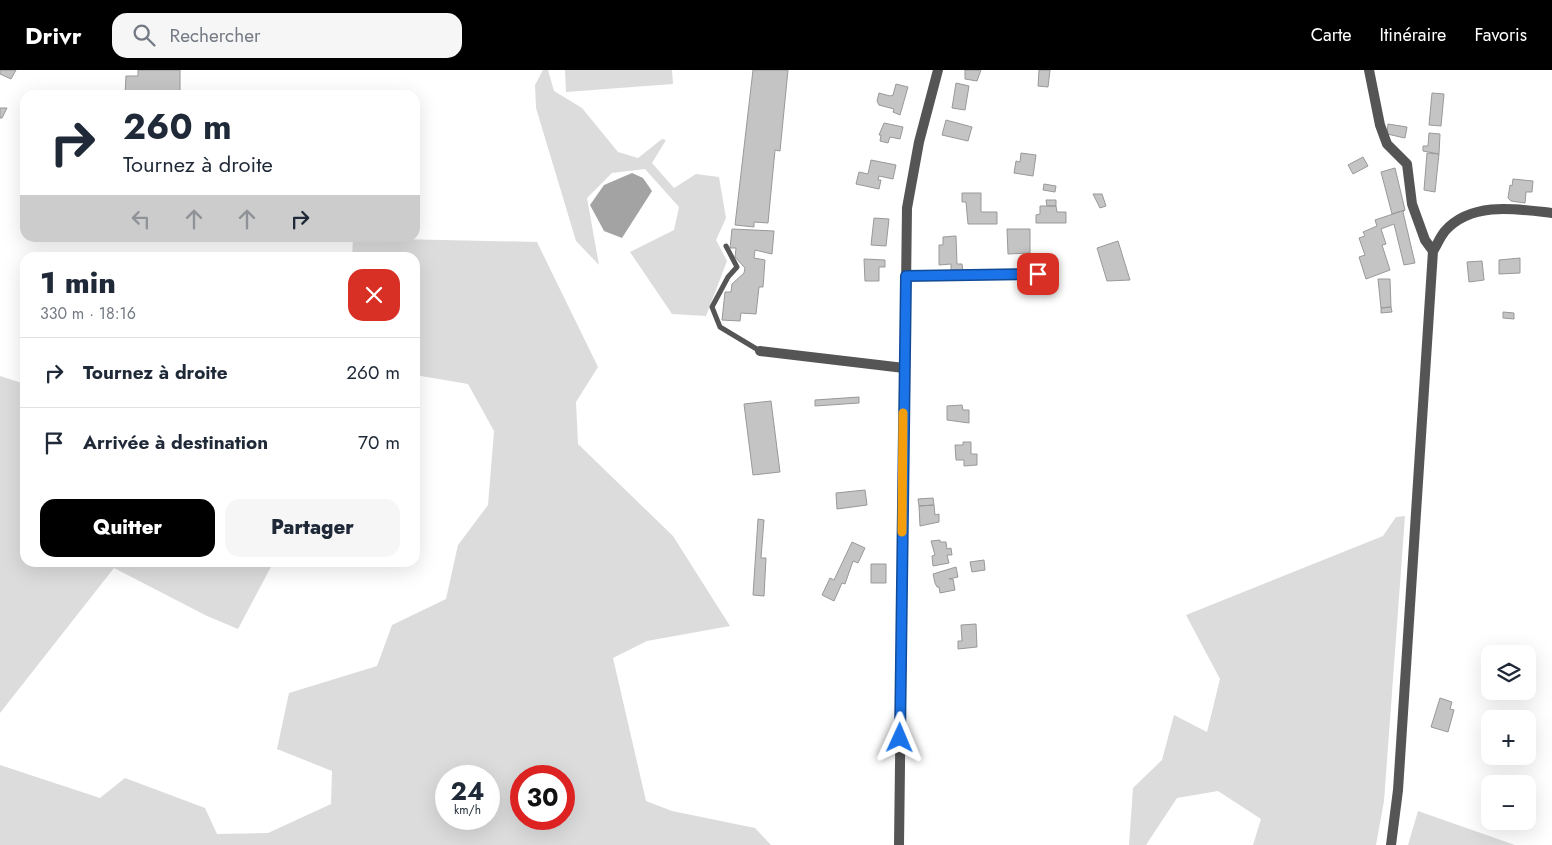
<!DOCTYPE html>
<html lang="fr">
<head>
<meta charset="utf-8">
<style>
  body { margin:0; font-family:Jost,sans-serif; background:#f6f6f7; color:#1f2937; height:100vh; display:flex; flex-direction:column; font-size:19px; white-space:nowrap }
  * { box-sizing:border-box; margin:0 }
  p { font-size:16px; color:#747a83 }
  .icon { flex:none; width:28px; height:28px; fill:none; stroke:currentColor; stroke-width:2; stroke-linecap:round; stroke-linejoin:round }
  .map { position:relative; flex:1; overflow:hidden }
  .details { position:absolute; left:20px; top:182px; width:400px; height:315px; display:flex; flex-direction:column; background:#fff; border-radius:15px; box-shadow:0 5px 20px #0002 }
  .details>* { flex:none }
  .banner { position:absolute; left:20px; top:20px; width:400px; height:152px; border-radius:15px; box-shadow:0 5px 20px #0002; background:#fff; color:#1f2937; overflow:hidden }
  .tools { position:absolute; left:1481px; top:575px; display:grid; gap:10px }
  .tools a { display:grid; place-items:center; width:55px; height:55px; border-radius:10px; background:#fff; box-shadow:0 5px 20px #0002; font-size:25px }
  .speed { position:absolute; left:435px; top:695px; display:flex; gap:10px; font-size:25px; font-weight:700; text-align:center }
  .speed>* { display:grid; place-content:center; width:65px; height:65px; border-radius:50%; background:#fff; box-shadow:0 5px 20px #0002; line-height:1 }
  .speed small { font-size:12px; font-weight:400 }
  .speed .limit { border:8px solid #d22; background:#fff; color:#111 }
  .pin { position:absolute; display:grid; place-items:center; width:42px; height:42px; color:#fff; margin:-21px; border-radius:10px; box-shadow:0 2px 8px #0006 }
  .me { position:absolute; width:55px; margin:-28px; rotate:1deg; stroke-linejoin:round; filter:drop-shadow(0 0 4px #0008) }
  .turn { display:flex; align-items:center; gap:18px; height:105px; padding:0 20px; font-size:22px }
  .turn .icon { width:65px; height:65px; stroke-width:2.5 }
  .turn b { display:block; font-size:35px; line-height:42px }
  .lanes { display:flex; align-items:center; height:48px; padding:0 20px; background:#0003; justify-content:center; gap:25px; direction:ltr }
  .lanes .off { opacity:.35 }
  .round { display:grid; place-items:center; flex:none; width:52px; height:52px; border-radius:15px; background:#f6f6f7 }
  .overview { display:flex; align-items:center; justify-content:space-between; height:85px; padding:0 20px }
  h1 { font-size:30px; font-weight:800; line-height:38px }
  .button { display:flex; gap:10px; margin-top:auto; padding:10px 20px }
  .button a { flex:1; height:58px; border-radius:15px; background:#000; color:#fff; font-size:20px; font-weight:800; line-height:58px; text-align:center }
  .button a+a { background:#f6f6f7; color:#1f2937 }
  ul { padding:0; list-style:none }
  li { display:flex; align-items:center; gap:15px; height:70px; padding:0 20px; border-top:1px solid #e0e1e3 }
  li div { flex:1 }
  li b { display:block; font-size:19px }
  li em { font-style:normal }
  header { display:flex; align-items:center; gap:30px; box-sizing:border-box; height:70px; padding:0 25px; background:#000; color:#fff }
  header strong { font-size:24px }
  nav { display:flex; gap:28px; margin-inline-start:auto; font-size:18px }
  .search { width:350px; height:45px; background:#f6f6f7; display:flex; align-items:center; gap:12px; box-sizing:border-box; padding:0 18px; border-radius:15px; color:#747a83; font-size:19px }
  .map>svg:first-child { display:block }
  .green { fill:#dcdcdc; fill-rule:evenodd }
  .water { fill:#a3a3a3 }
  .building { fill:#c4c4c4; stroke:#999 }
  .lines { fill:none; stroke-linecap:round; stroke-linejoin:round }
  .lane { stroke:#555; stroke-width:5 }
  .street { stroke:#555; stroke-width:10 }
  .route-casing { stroke:#114b97; stroke-width:12 }
  .route { stroke:#1a73e8; stroke-width:9 }
  .slow { stroke:#f59e0b; stroke-width:9 }
</style>
</head>
<body>
<header>
<strong>Drivr</strong>
<div class="search"><svg class="icon" aria-label="search" viewBox="0 0 24 24"><circle cx="10" cy="10" r="6"/><path d="M15 15l6 6"/></svg>Rechercher</div>
<nav><a>Carte</a><a>Itinéraire</a><a>Favoris</a></nav>
</header>
<div class="map">
<svg width="1552" height="775" viewBox="0 0 1552 775">
  <rect width="100%" height="100%" fill="#fff"/>
  <path class="green" d="M543 0H548L554 21 582 38 618 82 638 88 662 69 666 70 652 93 674 118 696 104 719 107 726 148 716 170 727 191 706 246 672 244 630 182 674 160 679 137 645 99 612 103 587 128 599 195 576 171 536 38 535 15Z
    M565 0H672L673 14 566 22Z
    M353 168 537 172 598 297 576 332 578 374 673 466 730 556 647 571 613 588 646 731 672 741 755 758 771 775H0V695L100 728 125 708 205 738 217 764 268 763 331 734 332 701 277 679 289 623 377 596 392 555 446 529 458 475 488 435 494 361 468 314 415 305V188L352 187ZM489 706V749H446V706ZM564 706V749H521V706Z
    M0 306 25 314V492L273 493 238 559 207 546 114 498 0 643Z
    M1405 446 1384 731 1376 775H1253L1261 749 1218 721 1177 728 1146 775H1129L1133 718 1162 690 1174 645 1207 662 1220 609 1186 545 1383 466 1396 447Z
    M1418 741 1515 775H1408Z"/>
  <path class="water" d="M632 103 643 108 652 121 622 168 604 161 590 135 604 115Z"/>
  <path class="building" d="M0 0H16L11 9 0 4Z
    M138 0H180V25H125L126 6H138Z
    M753 0H788L780 81 775 80 768 153 754 152V157L735 155Z
    M965 0H981L977 11 965 9Z
    M1039 0H1050L1048 17 1038 16Z
    M956 13 969 16 965 40 952 38Z
    M896 14 908 17 900 45 893 42 894 39 879 35 877 31 879 23 890 26 893 25Z
    M1432 23 1444 24 1441 56 1429 55Z
    M0 38H7L2 48H0Z
    M946 50 972 57 968 71 942 65Z
    M884 53 903 57 900 69 890 67 888 73 880 71 881 65H879Z
    M1388 54 1407 57 1405 68 1387 64Z
    M1429 63 1440 64 1439 84 1423 81V76H1428Z
    M1021 83 1036 85 1033 106 1014 103 1016 91 1020 92Z
    M1427 83 1439 84 1435 122 1424 120Z
    M1363 87 1368 96 1353 104 1348 95Z
    M871 90 896 95 893 109 879 106 878 110H881L879 119 856 114 859 102 868 104Z
    M1395 98 1405 140 1392 144 1381 102Z
    M1513 109 1533 111 1532 122H1526L1525 133 1511 131 1508 128 1510 115 1512 116Z
    M1044 114 1056 116 1055 122 1043 120Z
    M962 123H981V142H997V154H968L966 132H962Z
    M1093 124H1102L1106 136 1100 138Z
    M1046 130H1056V136H1047Z
    M1040 136H1056L1057 142H1066V153H1036V145L1040 144Z
    M1405 140 1403 142 1415 193 1404 195 1394 154 1381 159 1386 174 1382 175 1390 200 1366 209 1359 187 1365 185 1359 168 1365 166 1363 162 1377 156 1375 150Z
    M874 148 889 149 886 176 871 175Z
    M732 159 774 161 772 184 755 180 754 188 765 190 763 217H759L756 244 741 243 740 251 722 250 725 222H731L732 214 744 203 745 198 735 187 736 178H730Z
    M1007 159H1030V183L1008 184Z
    M956 166 957 194H962L963 201 951 202V194L939 195V175H943V167Z
    M1118 171 1130 210 1107 211 1097 178Z
    M1520 188V203L1499 204V190Z
    M864 189 885 190V197H879V211H865Z
    M1482 191 1484 210 1469 212 1467 192Z
    M1378 209H1390L1391 237 1381 238Z
    M1391 237 1392 242 1381 243V238Z
    M1503 242 1514 243V249L1503 248Z
    M859 327V333L815 336V330Z
    M771 331 780 402 753 405 744 334Z
    M962 335 963 340H969V353L947 350V336Z
    M963 372H971V384H977V395L964 396V390H956L955 375H963Z
    M865 420 867 435 837 439 836 423Z
    M933 428 934 435 919 436 918 429Z
    M934 435 935 445 939 444V452L920 456 919 436Z
    M758 449 764 450 761 488H766L764 526 753 525Z
    M940 470V472H946L947 479 951 478 952 485H947L949 493 933 496 932 486 935 485 931 471Z
    M852 472 865 478 858 493 853 491 845 514 842 513 834 531 822 525 830 508 834 510Z
    M984 490 985 500 972 502 970 492Z
    M871 494H886V513H871Z
    M956 497 958 507 949 509H953L955 520 940 523 939 517H937L935 513 933 504Z
    M976 554 977 577 958 579V571H962L961 555Z
    M1440 628 1452 632 1450 639 1454 640 1448 662 1431 657Z"/>
  <g class="lines">
    <path class="lane" d="M726 176 737 197 728 207 712 237 720 257 760 281
      M906 206 1038 204"/>
    <path class="street" d="M1369 0 1380 55 1387 74 1407 94 1412 134 1425 170 1433 181 1398 720 1391 775
      M1433 181C1437 175 1440 167 1445 161 1472 131 1517 139 1552 143
      M760 281 904 298
      M899 775 907 138 919 72 938 0"/>
  </g>
  <g class="lines">
    <g class="route-casing">
      <path id="route" d="M900 668 906 206 1038 204"/>
    </g>
    <use href="#route" class="route"/>
    <path class="slow" d="M902 462 903 343"/>
  </g>
</svg>
<div class="tools">
<a><svg class="icon" aria-label="layers" viewBox="0 0 24 24"><path d="M12 4l9 5-9 5-9-5zM3 14l9 5 9-5"/></svg></a>
<a>+</a>
<a>−</a>
</div>
<div class="speed"><div>24<small>km/h</small></div><div class="limit">30</div></div>
<div class="pin" style="left:1038px;top:204px;background:#d93025"><svg class="icon" aria-label="arrive" viewBox="0 0 24 24"><path d="M6 21V4h12l-3 4 3 4H6"/></svg></div>
<svg class="me" style="left:900px;top:668px" viewBox="-20 -20 40 40"><path d="M0-17L14 15 0 8-14 15z" fill="#1a73e8" stroke="#fff" stroke-width="4"/></svg>
<div class="banner">
<div class="turn"><svg class="icon" aria-label="right" viewBox="0 0 24 24"><path d="M7 20v-9h11M14 6l5 5-5 5"/></svg><div><b>260 m</b>Tournez à droite</div></div>
<div class="lanes"><svg class="icon off" aria-label="left" viewBox="0 0 24 24"><path d="M17 20v-9H6M10 6l-5 5 5 5"/></svg><svg class="icon off" aria-label="ahead" viewBox="0 0 24 24"><path d="M12 20V5M6 11l6-6 6 6"/></svg><svg class="icon off" aria-label="ahead" viewBox="0 0 24 24"><path d="M12 20V5M6 11l6-6 6 6"/></svg><svg class="icon" aria-label="right" viewBox="0 0 24 24"><path d="M7 20v-9h11M14 6l5 5-5 5"/></svg></div>
</div>
<section class="details">
<div class="overview"><div><h1>1 min</h1><p>330 m · 18:16</p></div><a class="round" style="background:#d93025;color:#fff"><svg class="icon" aria-label="close" viewBox="0 0 24 24"><path d="M6 6l12 12M18 6L6 18"/></svg></a></div>
<ul>
<li><svg class="icon" aria-label="right" viewBox="0 0 24 24"><path d="M7 20v-9h11M14 6l5 5-5 5"/></svg><div><b>Tournez à droite</b></div><em>260 m</em></li>
<li><svg class="icon" aria-label="arrive" viewBox="0 0 24 24"><path d="M6 21V4h12l-3 4 3 4H6"/></svg><div><b>Arrivée à destination</b></div><em>70 m</em></li>
</ul>
<div class="button"><a>Quitter</a><a>Partager</a></div>
</section>
</div>
</body>
</html>
